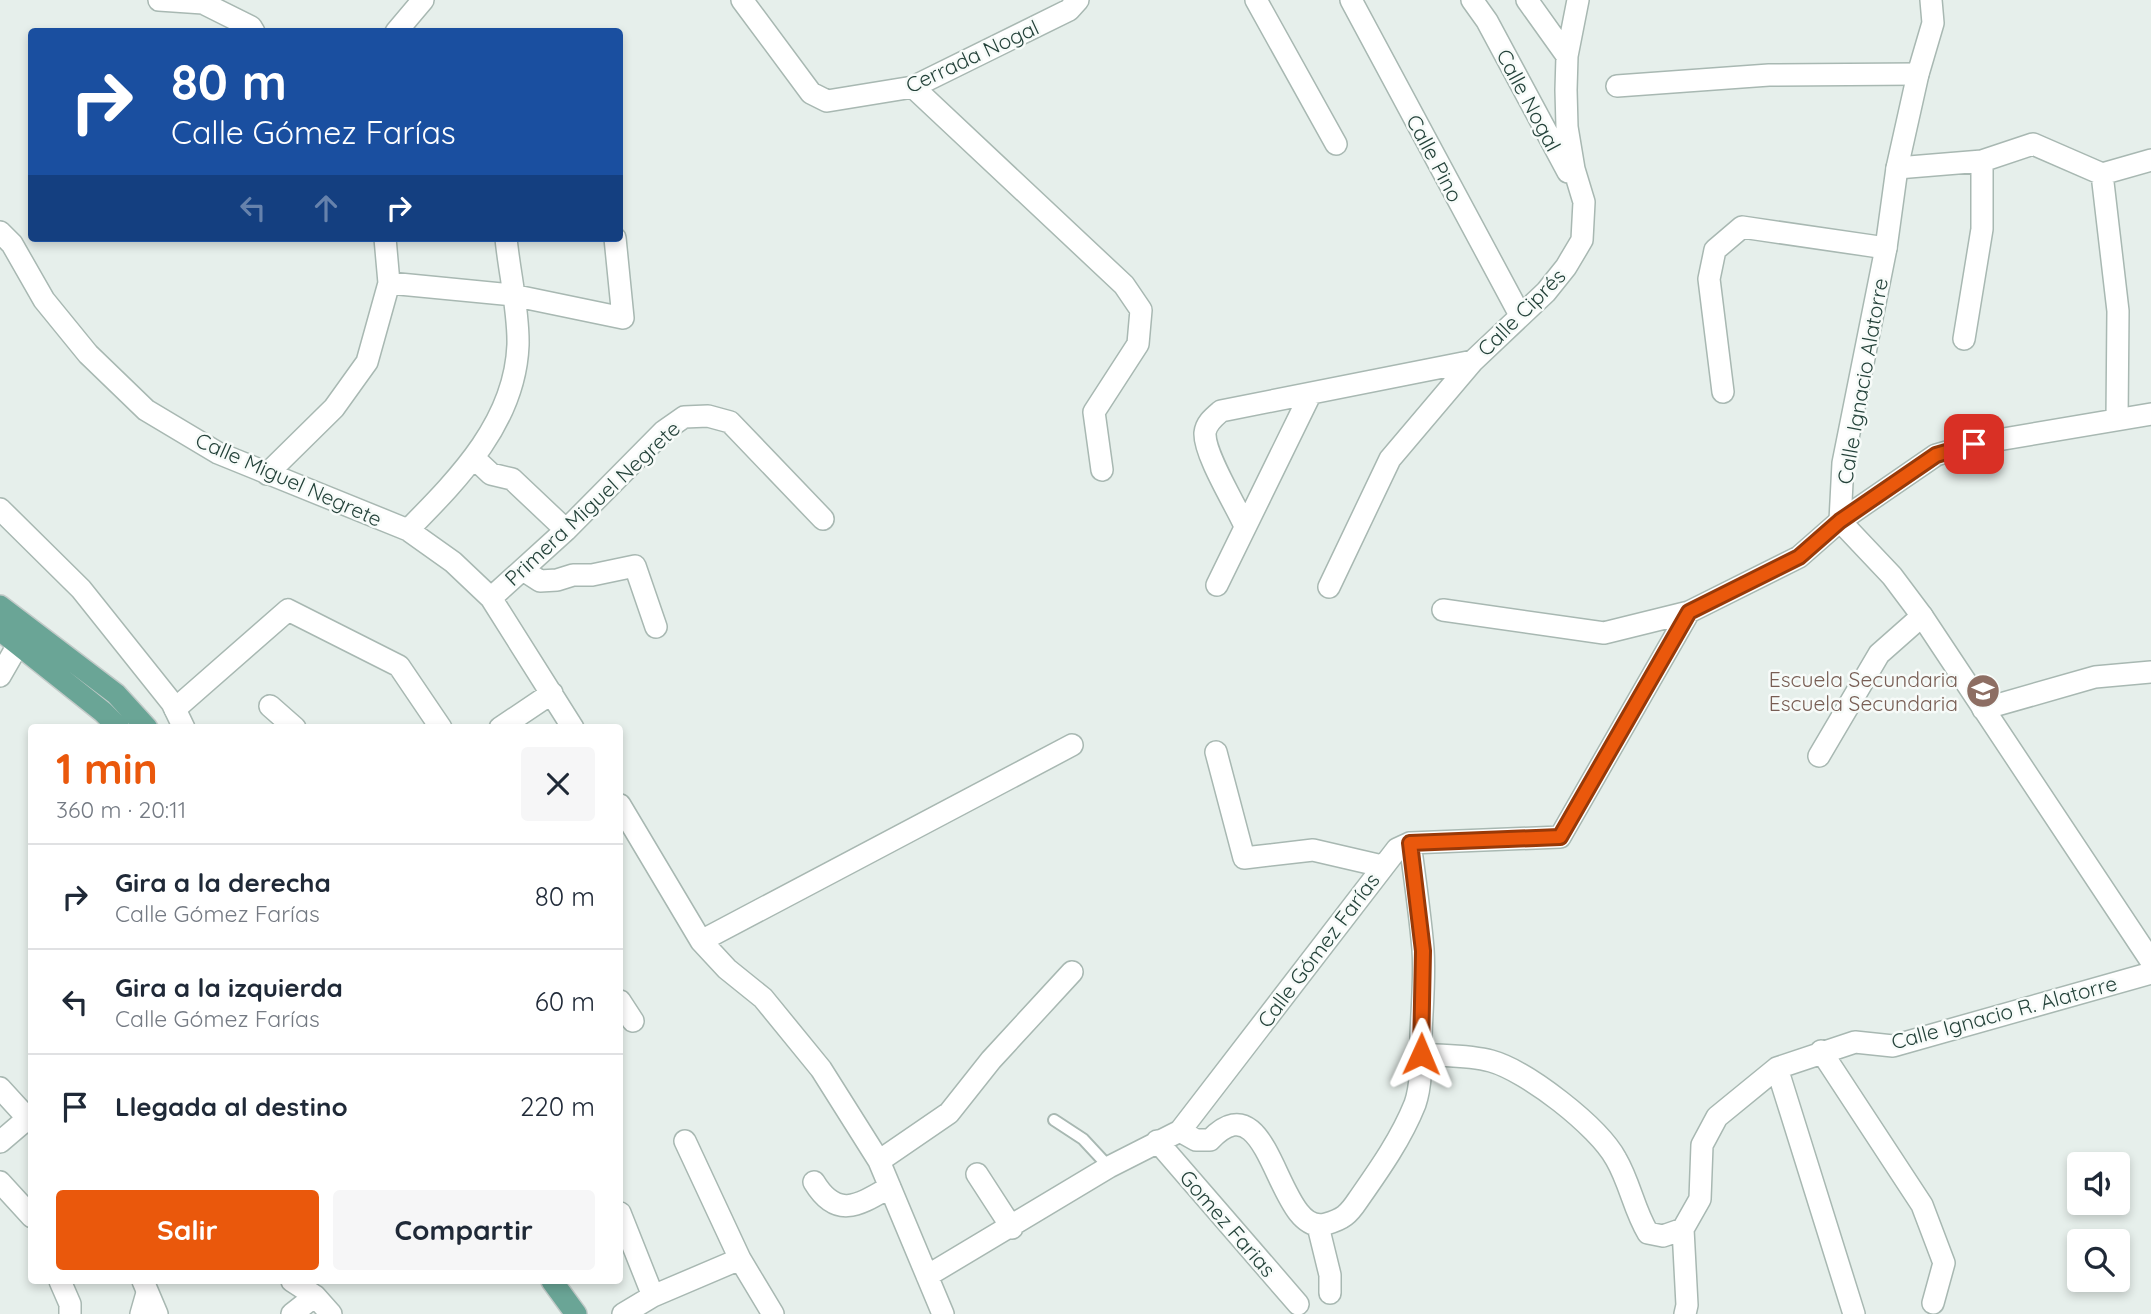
<!DOCTYPE html>
<html lang="es">
<head>
<meta charset="utf-8">
<style>
  body { margin:0; font-family:Quicksand,sans-serif; background:#f6f6f7; color:#1f2937; height:100vh; display:flex; flex-direction:column; font-size:26px; white-space:nowrap }
  * { box-sizing:border-box; margin:0 }
  p { font-size:23px; color:#747a83 }
  .icon { flex:none; width:38px; height:38px; fill:none; stroke:currentColor; stroke-width:2; stroke-linecap:round; stroke-linejoin:round }
  .map { position:relative; flex:1; overflow:hidden }
  .panel { position:absolute; left:28px; top:724px; width:595px; height:560px; display:flex; flex-direction:column; background:#fff; border-radius:7px; box-shadow:0 4px 10px #0003 }
  .panel>* { flex:none }
  .top-card { position:absolute; left:28px; top:28px; width:595px; height:214px; border-radius:7px; box-shadow:0 4px 10px #0003; background:#1a4fa0; color:#fff; overflow:hidden }
  .buttons { position:absolute; left:2067px; top:1152px; display:grid; gap:14px }
  .buttons a { display:grid; place-items:center; width:63px; height:63px; border-radius:7px; background:#fff; box-shadow:0 4px 10px #0003; font-size:35px }
  .pin { position:absolute; display:grid; place-items:center; width:60px; height:60px; color:#fff; margin:-30px; border-radius:14px; box-shadow:0 4px 10px #0006 }
  .me { position:absolute; width:77px; margin:-38px; rotate:1deg; stroke-linejoin:round; filter:drop-shadow(0 0 5px #0008) }
  .turn { display:flex; align-items:center; gap:24px; height:147px; padding:0 28px; font-size:32px }
  .turn .icon { width:91px; height:91px; stroke-width:2.5 }
  .turn b { display:block; font-size:49px; line-height:60px }
  .lanes { display:flex; align-items:center; height:66px; padding:0 28px; background:#0003; justify-content:center; gap:35px; direction:ltr }
  .lanes .off { opacity:.35 }
  .round { display:grid; place-items:center; flex:none; width:74px; height:74px; border-radius:7px; background:#f6f6f7 }
  .head { display:flex; align-items:center; justify-content:space-between; height:119px; padding:0 28px }
  h1 { font-size:42px; font-weight:800; line-height:52px; color:#ea580c }
  .cta { display:flex; gap:14px; margin-top:auto; padding:14px 28px }
  .cta a { flex:1; height:80px; border-radius:7px; background:#ea580c; color:#fff; font-size:28px; font-weight:800; line-height:80px; text-align:center }
  .cta a+a { background:#f6f6f7; color:#1f2937 }
  ul { padding:0; list-style:none }
  li { display:flex; align-items:center; gap:21px; height:105px; padding:0 28px; border-top:2px solid #e0e1e3 }
  li div { flex:1 }
  li b { display:block; font-size:26px }
  li em { font-style:normal }
  .map>svg:first-child { display:block }
  .lines { fill:none; stroke-linecap:round; stroke-linejoin:round }
  .service-casing { stroke:#a8b8b2; stroke-width:14 }
  .minor-casing { stroke:#a8b8b2; stroke-width:24 }
  .tertiary-casing { stroke:#a8b8b2; stroke-width:24 }
  .primary-casing { stroke:#c2cac8; stroke-width:24 }
  .service { stroke:#fff; stroke-width:10 }
  .minor { stroke:#fff; stroke-width:21 }
  .tertiary { stroke:#fff; stroke-width:21 }
  .primary { stroke:#6aa596; stroke-width:21 }
  .route-casing { stroke:#983908; stroke-width:18 }
  .route { stroke:#ea580c; stroke-width:12 }
  .labels { text-anchor:middle; dominant-baseline:central; stroke-width:5; stroke-linejoin:round; paint-order:stroke }
  .street-label { font-size:21px; fill:#24423a; stroke:#f7fbf9 }
  .education-label { font-size:21px; fill:#785e54; stroke:#f7fbf9; text-anchor:end }
</style>
</head>
<body>
<div class="map">
<svg width="2151" height="1314" viewBox="0 0 2151 1314">
  <rect width="100%" height="100%" fill="#e6efeb"/>
  <g class="lines">
    <g class="service-casing">
      <path id="service" d="M1054 1120 1083 1139 1109 1167"/>
    </g>
    <g class="minor-casing">
      <path id="minor" d="M159 0 203 3 251 27 254 32
        M742 0 811 93 827 101 913 87 1069 10 1078 0
        M1256 0 1336 144
        M1351 0 1520 315
        M1472 0 1487 21 1568 172
        M1527 0 1567 56
        M396 32 423 0
        M1617 86 1769 75 1918 74
        M913 87 1124 285 1141 310 1138 344 1094 412 1102 470
        M1897 168 1982 161 2033 144 2102 174 2151 160
        M2102 174 2118 311 2117 419
        M0 232 12 244 44 300 88 354 146 410 218 453 408 530 453 562 491 598 573 728
        M389 283 512 295 623 318 615 238
        M1964 339 1982 229V161
        M1723 392 1709 279 1715 250 1742 227 1886 248
        M474 458 491 474 512 479 566 530
        M267 474 334 408 367 362 389 283 385 238
        M1244 524C1235 504 1204 454 1205 433 1206 423 1214 417 1221 411L1473 361
        M408 530C459 478 515 422 518 345 519 312 509 271 506 238
        M523 570 540 581 557 580 573 575H592L635 566 656 627
        M1217 585 1310 395
        M1329 587 1390 459 1473 361 1546 292 1566 267 1582 240 1584 202 1574 169 1567 127 1566 90 1567 56 1578 0
        M491 598 566 530 664 431 684 417 708 416 730 422 823 519
        M1443 610 1604 633 1689 612
        M0 676 19 643
        M270 706 295 728
        M175 709 288 610 399 666 441 728
        M1983 709 2095 677 2151 672
        M500 728 552 693
        M1216 752 1244 858 1313 850 1382 866
        M1819 756 1879 654 1922 616
        M620 805 701 941 727 969 763 998 821 1069 879 1161 943 1314
        M701 941 1072 745
        M620 1001 633 1021
        M1821 1051 1922 1205 1944 1263 1933 1303
        M1421 1054C1443 1056 1469 1055 1491 1061 1527 1071 1598 1126 1616 1159 1630 1183 1634 1210 1648 1233L1663 1236 1683 1229
        M1777 1068 1854 1314
        M1180 1131 1196 1140H1210C1272 1075 1276 1239 1326 1224 1343 1219 1348 1215 1358 1200 1379 1170 1401 1139 1415 1104 1422 1084 1421 1056 1421 1035 1422 1007 1425 977 1423 949 1420 914 1415 879 1410 843
        M685 1141 740 1259 773 1314
        M1157 1141 1298 1304
        M0 1142 27 1119
        M879 1161 949 1113 991 1060 1072 972
        M977 1174 1012 1228
        M0 1182 32 1217
        M814 1182C837 1220 859 1205 890 1187
        M620 1213 653 1296
        M1318 1226 1330 1275V1293
        M927 1276 1109 1167 1180 1131 1397 849 1410 843 1560 837 1689 612 1799 557 1840 521 1936 455 1974 444 2151 414
        M60 1281 70 1304V1314
        M292 1281 315 1296 331 1314
        M141 1314 147 1293
        M292 1314 315 1296
        M623 1314 653 1296 740 1259
        M1685 1314 1687 1305 1683 1229 1700 1199 1702 1145 1717 1117 1777 1068 1855 1042 1893 1046 2151 973"/>
    </g>
    <g class="tertiary-casing">
      <path id="tertiary" d="M1931 0 1933 23 1918 74 1897 168 1886 248 1843 463 1840 521 1892 576 1922 616 2151 961
        M0 509 81 589 172 703 184 728
        M0 1088 32 1123
        M143 1281 157 1314"/>
    </g>
    <g class="primary-casing">
      <path id="primary" d="M0 606 116 694 147 728
        M0 630 103 712 119 728
        M552 1281 576 1314"/>
    </g>
    <use href="#service" class="service"/>
    <use href="#minor" class="minor"/>
    <use href="#tertiary" class="tertiary"/>
    <use href="#primary" class="primary"/>
  </g>
  <g class="lines">
    <g class="route-casing">
      <path id="route" d="M1421 1054 1423 951 1410 843 1560 837 1689 612 1799 557 1840 521 1936 455 1974 444"/>
    </g>
    <use href="#route" class="route"/>
  </g>
  <defs>
    <g id="school-disc" transform="scale(1.75)"><circle r="9.5" fill="#8d6e63" stroke="#f7fbf9"/><path d="M0-5L7-2L0 1L-7-2ZM-4 1L0 2.5L4 1V4Q0 6-4 4Z" fill="#fff"/></g>
  </defs>
  <g fill-rule="evenodd">
    <use href="#school-disc" x="1983" y="691"/>
  </g>
  <g class="labels">
    <g class="street-label">
      <text transform="translate(972 56) rotate(-25)">Cerrada Nogal</text>
      <text transform="translate(1529 100) rotate(62)">Calle Nogal</text>
      <text transform="translate(1435 158) rotate(62)">Calle Pino</text>
      <text transform="translate(1521 312) rotate(-45)">Calle Ciprés</text>
      <text transform="translate(1862 381) rotate(-80)">Calle Ignacio Alatorre</text>
      <text transform="translate(289 479) rotate(24)">Calle Miguel Negrete</text>
      <text transform="translate(592 503) rotate(-43)">Primera Miguel Negrete</text>
      <text transform="translate(1318 950) rotate(-53)">Calle Gómez Farías</text>
      <text transform="translate(2004 1012) rotate(-15)">Calle Ignacio R. Alatorre</text>
      <text transform="translate(1228 1223) rotate(49)">Gomez Farias</text>
    </g>
    <g class="education-label">
      <text x="1958" y="679">Escuela Secundaria<tspan x="1958" dy="24">Escuela Secundaria</tspan></text>
    </g>
  </g>
</svg>
<div class="buttons">
<a><svg class="icon" aria-label="sound" viewBox="0 0 24 24"><path d="M4 9h4l5-4v14l-5-4H4zM17 9q2 3 0 6"/></svg></a>
<a><svg class="icon" aria-label="search" viewBox="0 0 24 24"><circle cx="10" cy="10" r="6"/><path d="M15 15l6 6"/></svg></a>
</div>
<div class="pin" style="left:1974px;top:444px;background:#d93025"><svg class="icon" aria-label="arrive" viewBox="0 0 24 24"><path d="M6 21V4h12l-3 4 3 4H6"/></svg></div>
<svg class="me" style="left:1421px;top:1054px" viewBox="-20 -20 40 40"><path d="M0-17L14 15 0 8-14 15z" fill="#ea580c" stroke="#fff" stroke-width="4"/></svg>
<div class="top-card">
<div class="turn"><svg class="icon" aria-label="right" viewBox="0 0 24 24"><path d="M7 20v-9h11M14 6l5 5-5 5"/></svg><div><b>80 m</b>Calle Gómez Farías</div></div>
<div class="lanes"><svg class="icon off" aria-label="left" viewBox="0 0 24 24"><path d="M17 20v-9H6M10 6l-5 5 5 5"/></svg><svg class="icon off" aria-label="ahead" viewBox="0 0 24 24"><path d="M12 20V5M6 11l6-6 6 6"/></svg><svg class="icon" aria-label="right" viewBox="0 0 24 24"><path d="M7 20v-9h11M14 6l5 5-5 5"/></svg></div>
</div>
<section class="panel">
<div class="head"><div><h1>1 min</h1><p>360 m · 20:11</p></div><a class="round"><svg class="icon" aria-label="close" viewBox="0 0 24 24"><path d="M6 6l12 12M18 6L6 18"/></svg></a></div>
<ul>
<li><svg class="icon" aria-label="right" viewBox="0 0 24 24"><path d="M7 20v-9h11M14 6l5 5-5 5"/></svg><div><b>Gira a la derecha</b><p>Calle Gómez Farías</p></div><em>80 m</em></li>
<li><svg class="icon" aria-label="left" viewBox="0 0 24 24"><path d="M17 20v-9H6M10 6l-5 5 5 5"/></svg><div><b>Gira a la izquierda</b><p>Calle Gómez Farías</p></div><em>60 m</em></li>
<li><svg class="icon" aria-label="arrive" viewBox="0 0 24 24"><path d="M6 21V4h12l-3 4 3 4H6"/></svg><div><b>Llegada al destino</b></div><em>220 m</em></li>
</ul>
<div class="cta"><a>Salir</a><a>Compartir</a></div>
</section>
</div>
</body>
</html>
